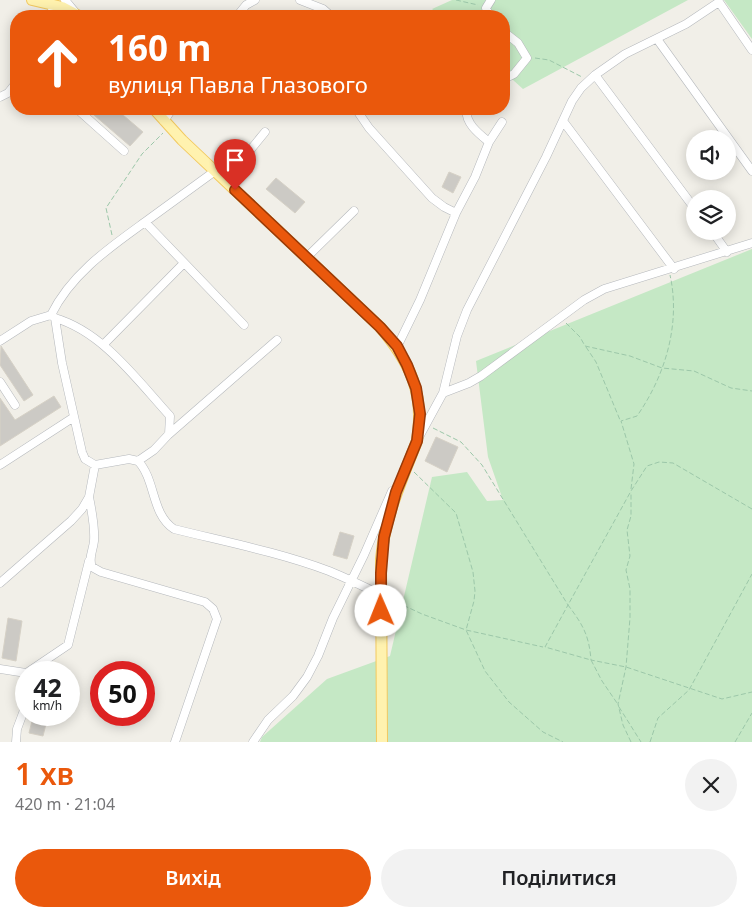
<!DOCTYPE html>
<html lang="uk">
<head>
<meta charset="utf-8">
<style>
  body { margin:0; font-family:"Noto Sans",sans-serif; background:#f2f2f2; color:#202124; height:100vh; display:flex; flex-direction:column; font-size:19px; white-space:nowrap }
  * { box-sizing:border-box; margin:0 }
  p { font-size:16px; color:#757577 }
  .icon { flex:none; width:28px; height:28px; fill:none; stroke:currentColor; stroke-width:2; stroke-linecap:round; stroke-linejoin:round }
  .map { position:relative; height:742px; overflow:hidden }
  .drawer { display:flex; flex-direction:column; background:#fff; flex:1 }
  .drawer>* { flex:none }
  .hud { position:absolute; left:10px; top:10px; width:500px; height:105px; border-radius:20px; box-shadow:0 2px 12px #0003; background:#ea580c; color:#fff; overflow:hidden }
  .buttons { position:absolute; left:686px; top:130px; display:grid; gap:10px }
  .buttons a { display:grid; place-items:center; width:50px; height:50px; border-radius:50%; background:#fff; box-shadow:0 2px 12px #0003; font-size:25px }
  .speed { position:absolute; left:15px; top:661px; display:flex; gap:10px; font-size:25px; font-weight:700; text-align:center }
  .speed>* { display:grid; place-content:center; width:65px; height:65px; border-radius:50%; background:#fff; box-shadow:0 2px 12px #0003; line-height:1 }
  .speed small { font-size:12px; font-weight:400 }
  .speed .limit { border:8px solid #d22; background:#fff; color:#111 }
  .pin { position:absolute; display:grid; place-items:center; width:42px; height:42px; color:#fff; margin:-51px -21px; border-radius:50% 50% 50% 0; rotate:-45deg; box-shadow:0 0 5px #0007 }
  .pin .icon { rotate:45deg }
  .me { position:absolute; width:55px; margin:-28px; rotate:359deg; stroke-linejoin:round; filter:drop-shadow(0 0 4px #0008) }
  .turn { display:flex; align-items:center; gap:18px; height:105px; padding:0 15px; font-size:22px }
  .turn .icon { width:65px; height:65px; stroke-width:2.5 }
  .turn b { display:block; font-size:35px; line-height:42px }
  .round { display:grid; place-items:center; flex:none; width:52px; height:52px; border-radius:26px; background:#f2f2f2 }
  .head { display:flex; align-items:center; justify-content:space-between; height:85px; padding:0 15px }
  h1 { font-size:30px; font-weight:600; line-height:38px; color:#ea580c }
  .primary-button { display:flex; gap:10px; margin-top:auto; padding:10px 15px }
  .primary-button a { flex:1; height:58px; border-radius:30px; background:#ea580c; color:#fff; font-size:20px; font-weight:600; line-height:58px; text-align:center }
  .primary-button a+a { background:#f2f2f2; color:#202124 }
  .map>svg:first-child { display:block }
  .green { fill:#c5e8c5 }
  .building { fill:#cccac5; stroke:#d6d1c6 }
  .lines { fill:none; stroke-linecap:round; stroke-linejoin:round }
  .minor-casing { stroke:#b5b8bc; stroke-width:9 }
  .major-casing { stroke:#f2c960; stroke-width:12 }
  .path { stroke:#9cc7a9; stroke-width:1; stroke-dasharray:5 2.5; stroke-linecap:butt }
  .minor { stroke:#fff; stroke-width:8 }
  .major { stroke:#fff2af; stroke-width:10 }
  .route-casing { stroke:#983908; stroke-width:12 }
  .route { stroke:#ea580c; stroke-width:9 }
</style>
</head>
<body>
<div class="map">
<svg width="752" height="742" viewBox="0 0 752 742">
  <rect width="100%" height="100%" fill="#f1efe8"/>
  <path class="green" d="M452 0H688L523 89 504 72V16H440L432 9Z
    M724 0H752V39Z
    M752 249V742H260L262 737 327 679 390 656 432 477 467 472 487 501 503 500 488 457 476 361Z"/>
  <path class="building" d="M87 109H116L143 132 130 146Z
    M449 172 461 177 453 193 442 187Z
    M276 178 305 202 295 213 266 189Z
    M1 346 33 395 24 401 0 365Z
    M54 396 61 407 0 446V398L15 420Z
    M436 437 458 447 447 472 425 461Z
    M340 532 354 536 347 559 333 555Z
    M8 618 22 621 16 661 2 658Z
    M33 717 47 720 43 736 29 733Z"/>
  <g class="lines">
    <g class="minor-casing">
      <path id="minor" d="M65 0 75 12
        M300 0 323 9 331 16
        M50 16 54 5
        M237 16 246 5 255 0
        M490 16 486 8 491 0
        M504 32 518 43 527 58 514 74 504 79
        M657 39 752 171
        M595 75 695 209
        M0 97 8 93 16 83
        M77 109 124 151
        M356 109 369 128 432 198 444 207 456 213
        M466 109C466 124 478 133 489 142
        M164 121 172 109
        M563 121 674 269
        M215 171 145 222 244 325
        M225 181 265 132
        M712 231 727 252
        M307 257 354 211
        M51 315C71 274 109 248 145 222
        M55 318C103 332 137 380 170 416L169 434 154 450 138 461
        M0 341 31 321 51 315 55 318 62 363 82 452 85 459 95 465 129 459 138 461C156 480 151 514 174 529 226 542 278 552 329 571 346 578 363 586 381 595
        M103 345 184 263
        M397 347 420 300 456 213 475 177 489 142 502 122
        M0 382 15 405
        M443 393 469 383 481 376 584 300 604 289 752 243
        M168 435 277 340
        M419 437 443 393 457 336 467 310 546 157 572 101 581 88 595 75 625 54 686 24 719 2 752 50
        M0 465 74 417
        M89 497C92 512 95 526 94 541 93 551 88 558 92 567L101 572 205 602 213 609 217 619 175 742
        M0 583 71 521 82 509 89 497 95 465
        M0 669 26 673
        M28 672 68 645 89 561
        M16 742 17 729 26 705
        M253 742 268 720 293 696 307 677 318 656 333 618 364 555 392 491"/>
    </g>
    <g class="major-casing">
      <path id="major" d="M32 0 62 7 79 16
        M154 109 182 140 380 327C410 362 425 394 417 441 402 480 385 516 381 559L382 742"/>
    </g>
    <path class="path" d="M456 0 478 5
      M535 58 549 60 582 77
      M112 235 106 208 142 154 163 133
      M566 323 580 337 585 346 630 356 662 368 694 371 731 388 752 391
      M586 347 596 362 620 420
      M433 428 461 442 482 465 568 605 545 647 591 660 602 681 617 703
      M414 472 456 513 473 572 475 591 474 601 466 630 485 671 509 702 543 732 563 742
      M631 489 634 464 621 421 637 416C665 376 681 324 670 275
      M752 509 673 463 659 462 647 466 631 491 568 605C583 625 589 635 591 660L626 667 722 699 752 692
      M390 599 422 614 466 630 543 647
      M619 707 641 742
      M631 742 623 725 618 704 626 667 630 618V589L626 570 630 556 627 530 631 516V492
      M650 742 658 718 689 690 752 574
      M735 742 752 713"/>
    <use href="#minor" class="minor"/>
    <use href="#major" class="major"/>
  </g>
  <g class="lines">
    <g class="route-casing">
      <path id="route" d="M235 190 380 327 397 346 407 365 416 388 420 414 417 441 396 492 384 537 381 573V611"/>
    </g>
    <use href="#route" class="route"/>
  </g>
</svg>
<div class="buttons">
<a><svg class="icon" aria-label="sound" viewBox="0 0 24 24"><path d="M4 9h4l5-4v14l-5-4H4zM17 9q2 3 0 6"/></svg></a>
<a><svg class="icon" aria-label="layers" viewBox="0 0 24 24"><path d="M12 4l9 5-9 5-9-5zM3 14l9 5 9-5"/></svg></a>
</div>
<div class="speed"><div>42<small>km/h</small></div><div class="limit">50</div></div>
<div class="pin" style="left:235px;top:190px;background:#d93025"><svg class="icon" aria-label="arrive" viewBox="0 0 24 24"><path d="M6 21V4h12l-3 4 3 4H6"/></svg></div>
<svg class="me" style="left:381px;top:611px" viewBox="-20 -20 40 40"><circle r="19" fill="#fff"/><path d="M0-13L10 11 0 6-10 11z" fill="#ea580c"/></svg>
<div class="hud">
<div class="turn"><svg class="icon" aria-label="ahead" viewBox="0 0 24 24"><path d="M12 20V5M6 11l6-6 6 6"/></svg><div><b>160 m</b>вулиця Павла Глазового</div></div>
</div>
</div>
<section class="drawer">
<div class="head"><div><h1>1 хв</h1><p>420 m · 21:04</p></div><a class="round"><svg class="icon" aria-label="close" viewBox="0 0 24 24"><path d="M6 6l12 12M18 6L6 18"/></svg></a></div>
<div class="primary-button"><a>Вихід</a><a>Поділитися</a></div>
</section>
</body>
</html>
